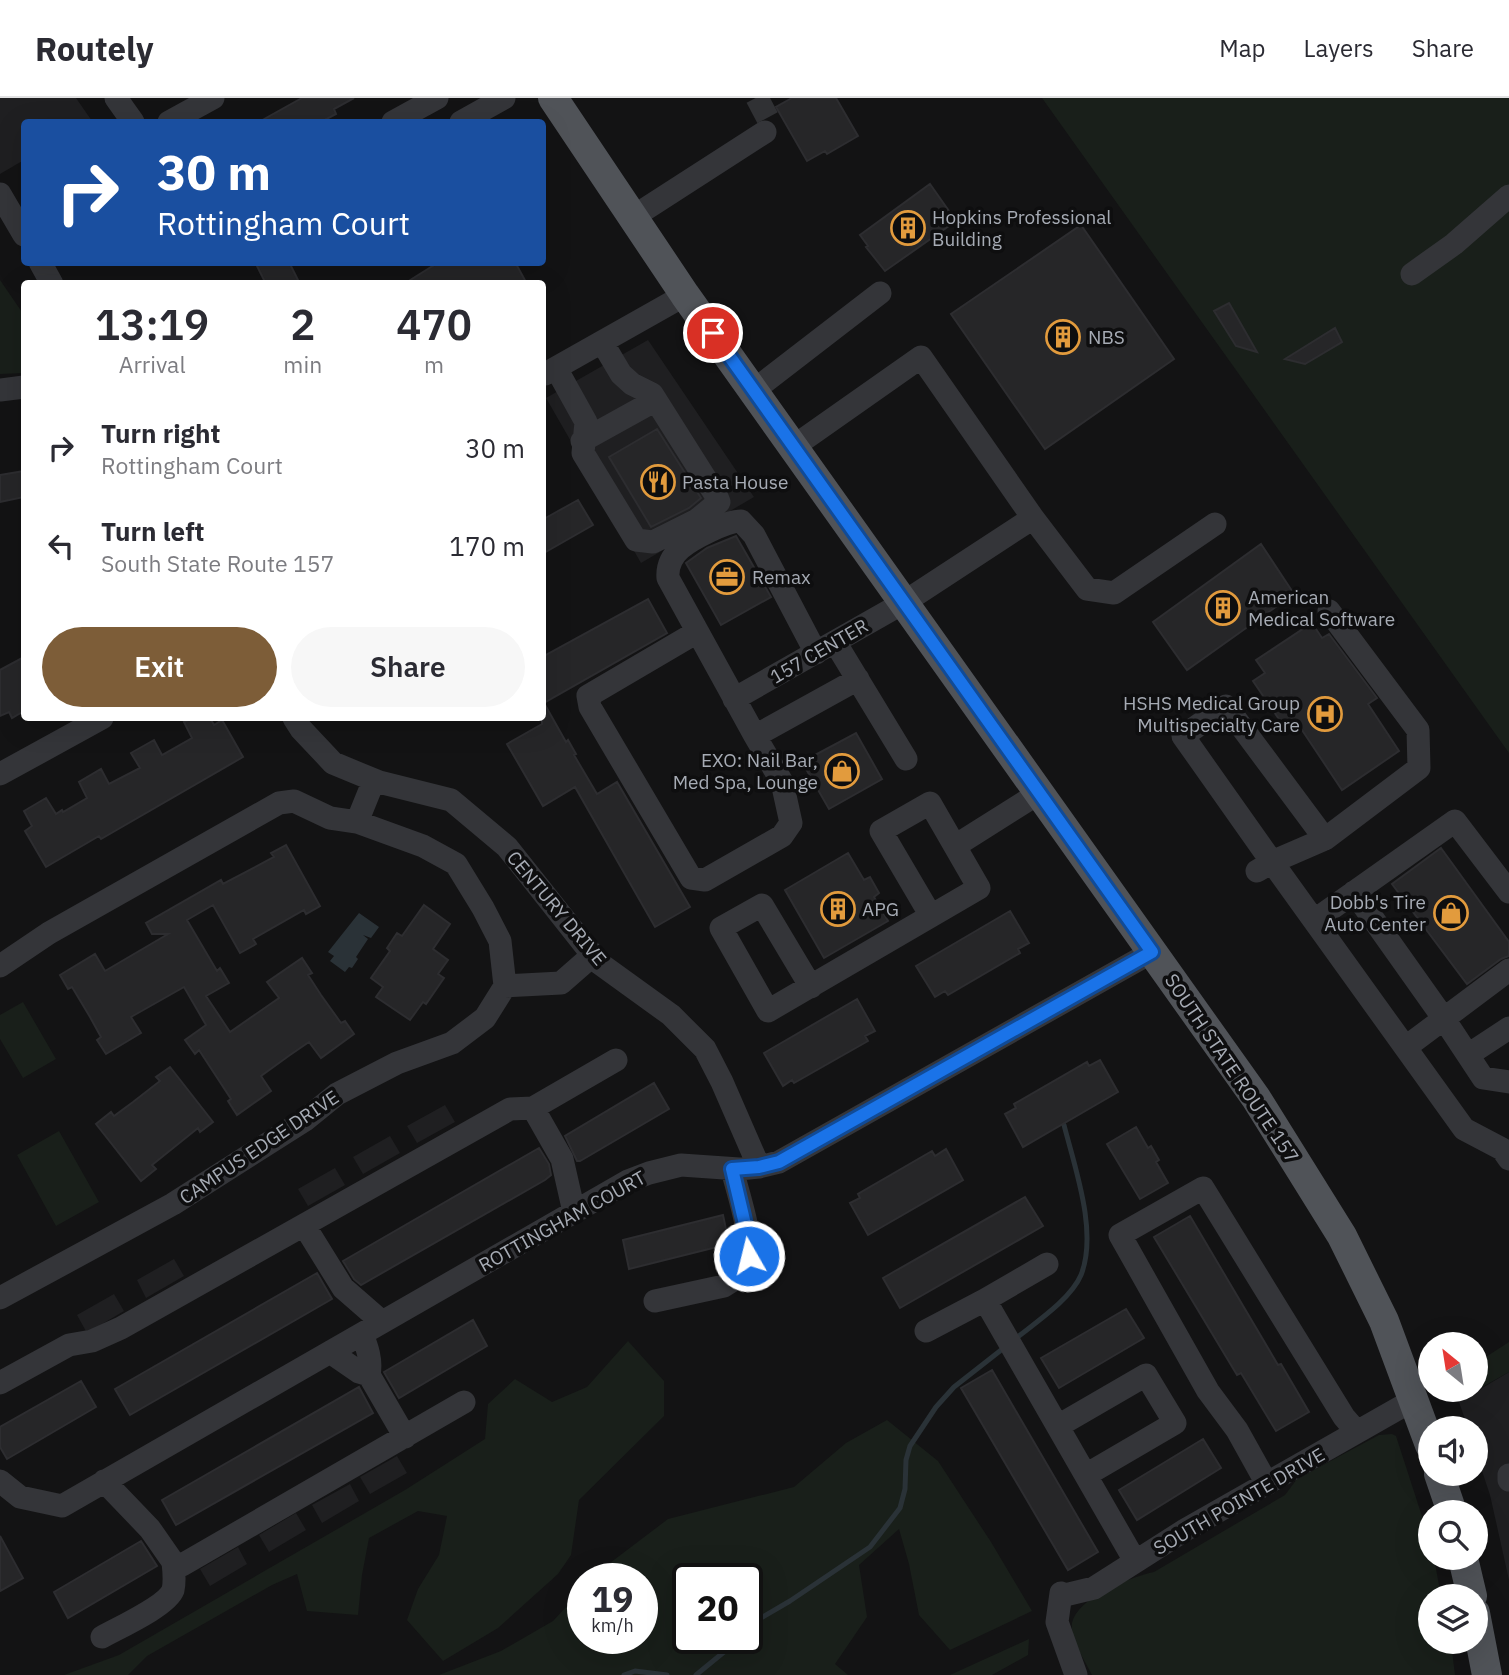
<!DOCTYPE html>
<html lang="en">
<head>
<meta charset="utf-8">
<style>
  body { margin:0; font-family:"IBM Plex Sans",sans-serif; background:#f7f7f7; color:#2b2b33; height:100vh; display:flex; flex-direction:column; font-size:26px; white-space:nowrap }
  * { box-sizing:border-box; margin:0 }
  p { font-size:23px; color:#7c7c81 }
  .icon { flex:none; width:38px; height:38px; fill:none; stroke:currentColor; stroke-width:2; stroke-linecap:round; stroke-linejoin:round }
  .map { position:relative; flex:1; overflow:hidden }
  .side { position:absolute; left:21px; top:182px; width:525px; height:441px; display:flex; flex-direction:column; background:#fff; border-radius:7px; box-shadow:0 7px 28px #0002 }
  .side>* { flex:none }
  .banner { position:absolute; left:21px; top:21px; width:525px; height:147px; border-radius:7px; box-shadow:0 7px 28px #0002; background:#1a4fa0; color:#fff; overflow:hidden }
  .needle { width:46px; rotate:330deg }
  .tools { position:absolute; left:1418px; top:1234px; display:grid; gap:14px }
  .tools a { display:grid; place-items:center; width:70px; height:70px; border-radius:50%; background:#fff; box-shadow:0 7px 28px #0002; font-size:35px }
  .speed { position:absolute; left:567px; top:1465px; display:flex; gap:14px; font-size:35px; font-weight:700; text-align:center }
  .speed>* { display:grid; place-content:center; width:91px; height:91px; border-radius:50%; background:#fff; box-shadow:0 7px 28px #0002; line-height:1 }
  .speed small { font-size:18px; font-weight:400 }
  .speed .limit { border:4px solid #111; border-radius:10px; background:#fff; color:#111 }
  .pin { position:absolute; display:grid; place-items:center; width:60px; height:60px; color:#fff; margin:-30px; border:4px solid #fff; border-radius:50%; box-shadow:0 2px 7px #0007 }
  .me { position:absolute; width:77px; margin:-38px; rotate:352deg; stroke-linejoin:round; filter:drop-shadow(0 0 5px #0008) }
  .turn { display:flex; align-items:center; gap:24px; height:147px; padding:0 21px; font-size:32px }
  .turn .icon { width:91px; height:91px; stroke-width:2.5 }
  .turn b { display:block; font-size:49px; line-height:60px }
  .eta { display:flex; justify-content:space-evenly; align-items:center; height:119px; text-align:center }
  .eta b { font-size:42px; font-weight:600; line-height:49px }
  .primary-button { display:flex; gap:14px; margin-top:auto; padding:14px 21px }
  .primary-button a { flex:1; height:80px; border-radius:42px; background:#7d5d38; color:#fff; font-size:28px; font-weight:600; line-height:80px; text-align:center }
  .primary-button a+a { background:#f7f7f7; color:#2b2b33 }
  ul { padding:0; list-style:none }
  li { display:flex; align-items:center; gap:21px; height:98px; padding:0 21px }
  li div { flex:1 }
  li b { display:block; font-size:26px }
  li em { font-style:normal }
  header { display:flex; align-items:center; gap:42px; box-sizing:border-box; height:98px; padding:0 35px; background:#fff; border-bottom:2px solid #e1e1e2 }
  header strong { font-size:33px }
  nav { display:flex; gap:38px; margin-inline-start:auto; font-size:24px }
  .map>svg:first-child { display:block }
  .built { fill:#1f1f21 }
  .green { fill:#191f1a; fill-rule:evenodd }
  .water { fill:#2a3237 }
  .lines { fill:none; stroke-linecap:round; stroke-linejoin:round }
  .stream { stroke:#2a3237; stroke-width:5 }
  .building { fill:#262628; stroke:#2d2d30; stroke-width:2 }
  .minor-tunnel { stroke:#303134; stroke-width:23; stroke-dasharray:23 11; stroke-linecap:butt }
  .minor { stroke:#343539; stroke-width:23 }
  .major { stroke:#505358; stroke-width:30 }
  .route-casing { stroke:#114b97; stroke-width:18 }
  .route { stroke:#1a73e8; stroke-width:12 }
  .labels { text-anchor:middle; dominant-baseline:central; stroke-width:7; stroke-linejoin:round; paint-order:stroke }
  .poi-label { font-size:19px; fill:#a6abb4; stroke:#0e0e0f; text-anchor:start }
  .street-label { font-size:19px; fill:#a6abb4; stroke:#0e0e0f }
</style>
</head>
<body>
<header>
<strong>Routely</strong>
<nav><a>Map</a><a>Layers</a><a>Share</a></nav>
</header>
<div class="map">
<svg width="1509" height="1577" viewBox="0 0 1509 1577">
  <rect width="100%" height="100%" fill="#131314"/>
  <path class="built" d="M0 0H76L92 23 24 24V62L0 76Z
    M648 242 754 399 641 465 546 300Z
    M445 1007 455 1024 417 1045 407 1028Z
    M390 1038 400 1055 363 1076 353 1059Z
    M335 1070 345 1087 308 1108 298 1091Z
    M174 1161 184 1178 146 1200 137 1182Z
    M114 1196 124 1213 87 1235 77 1217Z
    M1509 1274V1482L1490 1397 1475 1352V1330H1468L1459 1304Z
    M397 1358 407 1375 370 1396 360 1379Z
    M350 1386 359 1403 322 1425 312 1407Z
    M296 1415 306 1432 269 1454 259 1437Z
    M238 1449 247 1466 210 1488 200 1471Z"/>
  <path class="green" d="M1042 0H1509V655Z
    M0 182 24 217V275L0 276Z
    M23 904 56 961 23 980 0 941V917Z
    M59 1033 99 1104 56 1128 17 1057Z
    M628 1243 664 1283V1318L579 1402 571 1457 558 1476 498 1530 443 1563 407 1522 418 1491 439 1457 447 1418 418 1413 369 1440 362 1477 358 1517 307 1513 297 1476 272 1487 147 1558 128 1577H64L119 1557 405 1392 485 1341 488 1306 515 1281 552 1304 587 1289Z
    M1509 1244V1274L1475 1293V1266Z
    M887 1322 938 1363 991 1444 1032 1513 950 1552 919 1517 909 1466 899 1431 859 1467 867 1519 835 1566 848 1577H439L501 1553 553 1523 583 1491V1540H642V1480H593L602 1471 668 1421 794 1389 846 1345ZM747 1480V1540H688V1480Z
    M1392 1336 1396 1338 1430 1443V1460H1434L1441 1498H1430V1544H1451L1455 1577H1092C1086 1564 1073 1546 1072 1531 1069 1502 1131 1479 1154 1474L1285 1397 1297 1381 1379 1337Z
    M1029 1541 1028 1557 992 1577H950Z"/>
  <path class="water" d="M359 815 379 829 371 840 363 837 368 841 356 859 358 861 352 870 349 869 345 874 330 863 334 858 328 854Z"/>
  <g class="lines">
    <path class="stream" d="M1015 1241C1035 1225 1071 1201 1081 1177 1098 1134 1075 1070 1064 1027
      M747 1528 790 1503 870 1449 900 1410 905 1391 906 1362 910 1348 936 1309 954 1289 1005 1249
      M624 1577 635 1573 667 1577
      M696 1577 724 1554 733 1540"/>
  </g>
  <path class="building" d="M302 0H354L334 11 336 16 321 24H259Z
    M792 0H836L858 38 827 56 825 53 807 63 776 9Z
    M930 86 956 123 885 173 866 149 868 148 860 137Z
    M1081 127 1174 261 1045 351 951 216Z
    M255 164H289L300 186H266Z
    M439 164H515L527 186H404Z
    M1229 205 1257 254 1236 248 1214 213Z
    M1335 230 1342 244 1305 266 1285 261Z
    M657 331 701 400 689 410 651 429 609 359Z
    M24 373V399L0 404V377Z
    M578 402 593 427 542 456V422Z
    M736 438 771 499 721 527 686 465 707 450Z
    M1261 446 1294 496 1187 572 1153 524Z
    M648 501 667 535 544 605 566 644 568 642 576 656 574 657 597 696 617 684 690 809 655 829 575 689 543 708 507 646 542 626V559Z
    M1312 525 1322 540 1329 536 1377 600 1368 606 1399 653 1342 692 1298 626 1287 633 1253 583 1265 575 1256 562Z
    M24 559V613L12 620 9 614 0 618V572Z
    M193 620H210L214 627 222 622 243 659 101 741 99 738 46 769 25 733 32 728 24 713 46 700 56 716 62 712 63 714 87 700 79 684 101 671 109 686 140 670 131 655 154 642 162 657 192 640 184 624Z
    M856 635 882 681 829 711 802 664Z
    M286 747 320 808 306 816 304 812 253 841 256 846 240 855 213 807 187 822 217 873 220 870 229 885 206 898 230 934 279 900 267 884 302 860 312 875 308 877 321 897 341 925 345 923 354 936 321 960 309 944 290 957 261 978 271 993 237 1017 228 1003 231 1001 199 952 195 956 185 942 206 927 184 889 131 919 141 935 106 956 97 942 101 939 90 919 72 889 68 891 60 877 95 856 105 873 168 836H152L146 825 221 782 223 786 274 759 271 755Z
    M1441 750 1509 844V858L1501 861 1467 886 1392 786Z
    M848 755 864 782 870 779 879 795 874 799 888 823 824 860 785 792Z
    M424 807 450 826 433 851 448 862 438 876 444 880 426 906 423 904 410 922 376 899 383 889 371 880 390 853 387 850 397 835 402 838Z
    M1010 813 1029 845 1018 851 1020 855 948 897 945 893 935 899 916 868Z
    M857 901 875 933 865 938 868 943 794 985 792 982 783 988 764 955Z
    M1100 962 1118 994 1023 1049 1005 1016 1016 1010 1014 1006 1087 964 1089 968Z
    M170 969 213 1024 200 1034 198 1030 152 1067 156 1071 141 1083 96 1026 111 1014 114 1018 133 1004 160 983 156 979Z
    M654 985 669 1011 580 1063H577L565 1038Z
    M1136 1029 1148 1050 1151 1048 1159 1062 1156 1064 1168 1085 1140 1101 1107 1046Z
    M539 1050 549 1066 551 1077 545 1082 361 1187 354 1181 343 1163Z
    M946 1051 963 1082 868 1137 850 1105 860 1100 858 1096 932 1053 935 1058Z
    M1025 1099 1043 1128 900 1210 883 1180Z
    M723 1117 729 1146 629 1171 623 1142Z
    M1190 1118 1278 1267 1281 1266 1309 1314 1276 1333 1241 1275 1237 1277 1154 1139Z
    M317 1175 332 1201 130 1317 115 1291Z
    M1126 1211 1144 1240 1059 1290 1041 1260Z
    M473 1222 487 1248 399 1300 384 1274Z
    M992 1272 1098 1454 1068 1472 961 1290Z
    M81 1283 96 1309 7 1361 0 1349V1329Z
    M359 1289 373 1315 176 1427 162 1402Z
    M1203 1341 1221 1370 1137 1422 1119 1392Z
    M0 1438 23 1480 0 1493Z
    M141 1443 157 1468 68 1520 54 1494Z"/>
  <g class="lines">
    <path class="minor-tunnel" d="M752 15 780 0"/>
    <path class="minor" d="M116 0 133 24
      M169 24 213 0
      M393 24 437 0
      M461 24 504 0
      M0 96 24 137
      M633 119 765 34
      M40 164 52 186
      M1412 176 1454 146 1509 98
      M556 270 586 324 583 355 636 442 653 444 697 422 719 404 717 399 652 296 632 286 621 276 602 244
      M545 276 685 197
      M0 292 24 289
      M753 293 880 195
      M582 343 656 302
      M793 349 921 259 1033 420
      M697 534 588 598 590 609 691 780 705 782 782 738 791 725 782 684 755 638 858 581
      M835 544 906 661
      M734 601 903 505 1033 420 1087 491 1114 495 1215 426
      M294 620 301 631 333 665 379 684 451 702 507 749 599 865 671 917 705 951 722 984 759 1069
      M755 638 668 480C667 468 672 458 681 450 692 441 726 423 741 423L754 437 816 555
      M0 676 102 620
      M357 724 423 748 456 766 483 810 500 843 505 888
      M1325 741 1272 764 1464 1031 1502 1051 1509 1061
      M955 748 1039 695
      M1257 773 1272 764 1183 638 1226 608 1325 741 1419 670 1418 632 1329 513
      M1354 794 1444 921 1483 980 1509 984
      M1315 822 1455 723 1509 794
      M0 868 49 835 279 705 294 703 330 720 357 724 374 682
      M811 889 762 807 721 830 768 913 979 790 930 705 881 733 931 818
      M1406 949 1509 872
      M1468 957 1509 930
      M533 1010 562 1061 574 1114
      M304 1127 343 1190 382 1224
      M1047 1166 985 1202 1135 1463
      M0 1200 173 1106 305 1022 337 996 397 965 452 945 485 920 505 888 561 885 593 857
      M655 1203 724 1188C735 1182 746 1173 749 1159 753 1139 737 1092 732 1071
      M926 1233 985 1202
      M362 1236C367 1249 372 1262 369 1277L405 1339
      M330 1254 359 1274 369 1277
      M0 1285 69 1247 92 1243 121 1230 510 1011 533 1010 616 962
      M1058 1328 1146 1277 1175 1325 1086 1377
      M1509 1377V1382
      M0 1383 20 1399 62 1408 628 1083 649 1075 681 1067 739 1071 759 1069 779 1064 1152 854
      M104 1383 150 1431 173 1464 182 1467 464 1304
      M1267 1386 1237 1332 1208 1293 1120 1137 1203 1090 1344 1319 1357 1334
      M102 1539C118 1530 167 1508 173 1492 175 1484 174 1473 173 1464
      M1076 1577 1057 1524 1061 1495 1065 1497 1094 1490 1185 1432 1415 1301"/>
    <path class="major" d="M553 0 685 197 1256 1000 1342 1138 1384 1223 1430 1347
      M1439 1376 1452 1414
      M1463 1460 1472 1498
      M1475 1515 1487 1577"/>
  </g>
  <g class="lines">
    <g class="route-casing">
      <path id="route" d="M713 235 1152 854 779 1064 759 1069 732 1071 748 1139 749 1158"/>
    </g>
    <use href="#route" class="route"/>
  </g>
  <defs>
    <g id="building-ring" transform="scale(1.75)"><circle r="9.5" fill="#0e0e0f" stroke="#e29b3d" stroke-width="1.5"/><path d="M-4-6H4V6H1V3H-1V6H-4ZM-2.5-4.3h1.7v1.8h-1.7ZM.8-4.3h1.7v1.8H.8ZM-2.5-1h1.7V.8h-1.7ZM.8-1h1.7V.8H.8Z" fill="#e29b3d"/></g>
    <g id="restaurant-ring" transform="scale(1.75)"><circle r="9.5" fill="#0e0e0f" stroke="#e29b3d" stroke-width="1.5"/><path d="M-5-6h1v4h1v-4h1v4h1v-4h1v5L-1.5 .5V6h-2V.5L-5-1ZM5-6V6H3V1.5H1.5Q1.5-4 5-6Z" fill="#e29b3d"/></g>
    <g id="office-ring" transform="scale(1.75)"><circle r="9.5" fill="#0e0e0f" stroke="#e29b3d" stroke-width="1.5"/><path d="M-6-3h4V-5.5h4V-3h4V5H-6ZM-1-4.5V-3h2v-1.5ZM-6 0V1H6V0Z" fill="#e29b3d"/></g>
    <g id="hospital-ring" transform="scale(1.75)"><circle r="9.5" fill="#0e0e0f" stroke="#e29b3d" stroke-width="1.5"/><path d="M-5-5h3v3.5h4V-5h3V5h-3V1.5h-4V5h-3Z" fill="#e29b3d"/></g>
    <g id="shop-ring" transform="scale(1.75)"><circle r="9.5" fill="#0e0e0f" stroke="#e29b3d" stroke-width="1.5"/><path d="M-5-2.5h2.3a2.7 3.5 0 0 1 5.4 0H5L5.5 6h-11ZM-1.5-2.5h3a1.5 2.3 0 0 0-3 0Z" fill="#e29b3d"/></g>
  </defs>
  <g fill-rule="evenodd">
    <use href="#building-ring" x="908" y="130"/>
    <use href="#building-ring" x="1063" y="239"/>
    <use href="#restaurant-ring" x="658" y="384"/>
    <use href="#office-ring" x="727" y="479"/>
    <use href="#building-ring" x="1223" y="510"/>
    <use href="#hospital-ring" x="1325" y="616"/>
    <use href="#shop-ring" x="842" y="673"/>
    <use href="#building-ring" x="838" y="811"/>
    <use href="#shop-ring" x="1451" y="815"/>
  </g>
  <g class="labels">
    <g class="poi-label">
      <text x="932" y="119">Hopkins Professional<tspan x="932" dy="22">Building</tspan></text>
      <text x="1088" y="239">NBS</text>
      <text x="682" y="384">Pasta House</text>
      <text x="752" y="479">Remax</text>
      <text x="1248" y="499">American<tspan x="1248" dy="22">Medical Software</tspan></text>
      <text x="1300" y="605" text-anchor="end">HSHS Medical Group<tspan x="1300" dy="22">Multispecialty Care</tspan></text>
      <text x="818" y="662" text-anchor="end">EXO: Nail Bar,<tspan x="818" dy="22">Med Spa, Lounge</tspan></text>
      <text x="1426" y="804" text-anchor="end">Dobb's Tire<tspan x="1426" dy="22">Auto Center</tspan></text>
      <text x="862" y="811">APG</text>
    </g>
    <g class="street-label">
      <text transform="translate(819 553) rotate(-30)">157 CENTER</text>
      <text transform="translate(557 810) rotate(50)">CENTURY DRIVE</text>
      <text transform="translate(1232 970) rotate(56)">SOUTH STATE ROUTE 157</text>
      <text transform="translate(259 1049) rotate(-34)">CAMPUS EDGE DRIVE</text>
      <text transform="translate(562 1123) rotate(-29)">ROTTINGHAM COURT</text>
      <text transform="translate(1239 1403) rotate(-30)">SOUTH POINTE DRIVE</text>
    </g>
  </g>
</svg>
<div class="tools">
<a><svg class="needle" viewBox="-14 -14 28 28"><path d="M0-13l5 13h-10z" fill="#e53935"/><path d="M0 13l5-13h-10z" fill="#7c7c81"/></svg></a>
<a><svg class="icon" aria-label="sound" viewBox="0 0 24 24"><path d="M4 9h4l5-4v14l-5-4H4zM17 9q2 3 0 6"/></svg></a>
<a><svg class="icon" aria-label="search" viewBox="0 0 24 24"><circle cx="10" cy="10" r="6"/><path d="M15 15l6 6"/></svg></a>
<a><svg class="icon" aria-label="layers" viewBox="0 0 24 24"><path d="M12 4l9 5-9 5-9-5zM3 14l9 5 9-5"/></svg></a>
</div>
<div class="speed"><div>19<small>km/h</small></div><div class="limit">20</div></div>
<div class="pin" style="left:713px;top:235px;background:#d93025"><svg class="icon" aria-label="arrive" viewBox="0 0 24 24"><path d="M6 21V4h12l-3 4 3 4H6"/></svg></div>
<svg class="me" style="left:749px;top:1158px" viewBox="-20 -20 40 40"><circle r="17" fill="#1a73e8" stroke="#fff" stroke-width="3"/><path d="M0-11L8 9 0 5-8 9z" fill="#fff"/></svg>
<div class="banner">
<div class="turn"><svg class="icon" aria-label="right" viewBox="0 0 24 24"><path d="M7 20v-9h11M14 6l5 5-5 5"/></svg><div><b>30 m</b>Rottingham Court</div></div>
</div>
<section class="side">
<div class="eta">
<div><b>13:19</b><p>Arrival</p></div>
<div><b>2</b><p>min</p></div>
<div><b>470</b><p>m</p></div>
</div>
<ul>
<li><svg class="icon" aria-label="right" viewBox="0 0 24 24"><path d="M7 20v-9h11M14 6l5 5-5 5"/></svg><div><b>Turn right</b><p>Rottingham Court</p></div><em>30 m</em></li>
<li><svg class="icon" aria-label="left" viewBox="0 0 24 24"><path d="M17 20v-9H6M10 6l-5 5 5 5"/></svg><div><b>Turn left</b><p>South State Route 157</p></div><em>170 m</em></li>
</ul>
<div class="primary-button"><a>Exit</a><a>Share</a></div>
</section>
</div>
</body>
</html>
